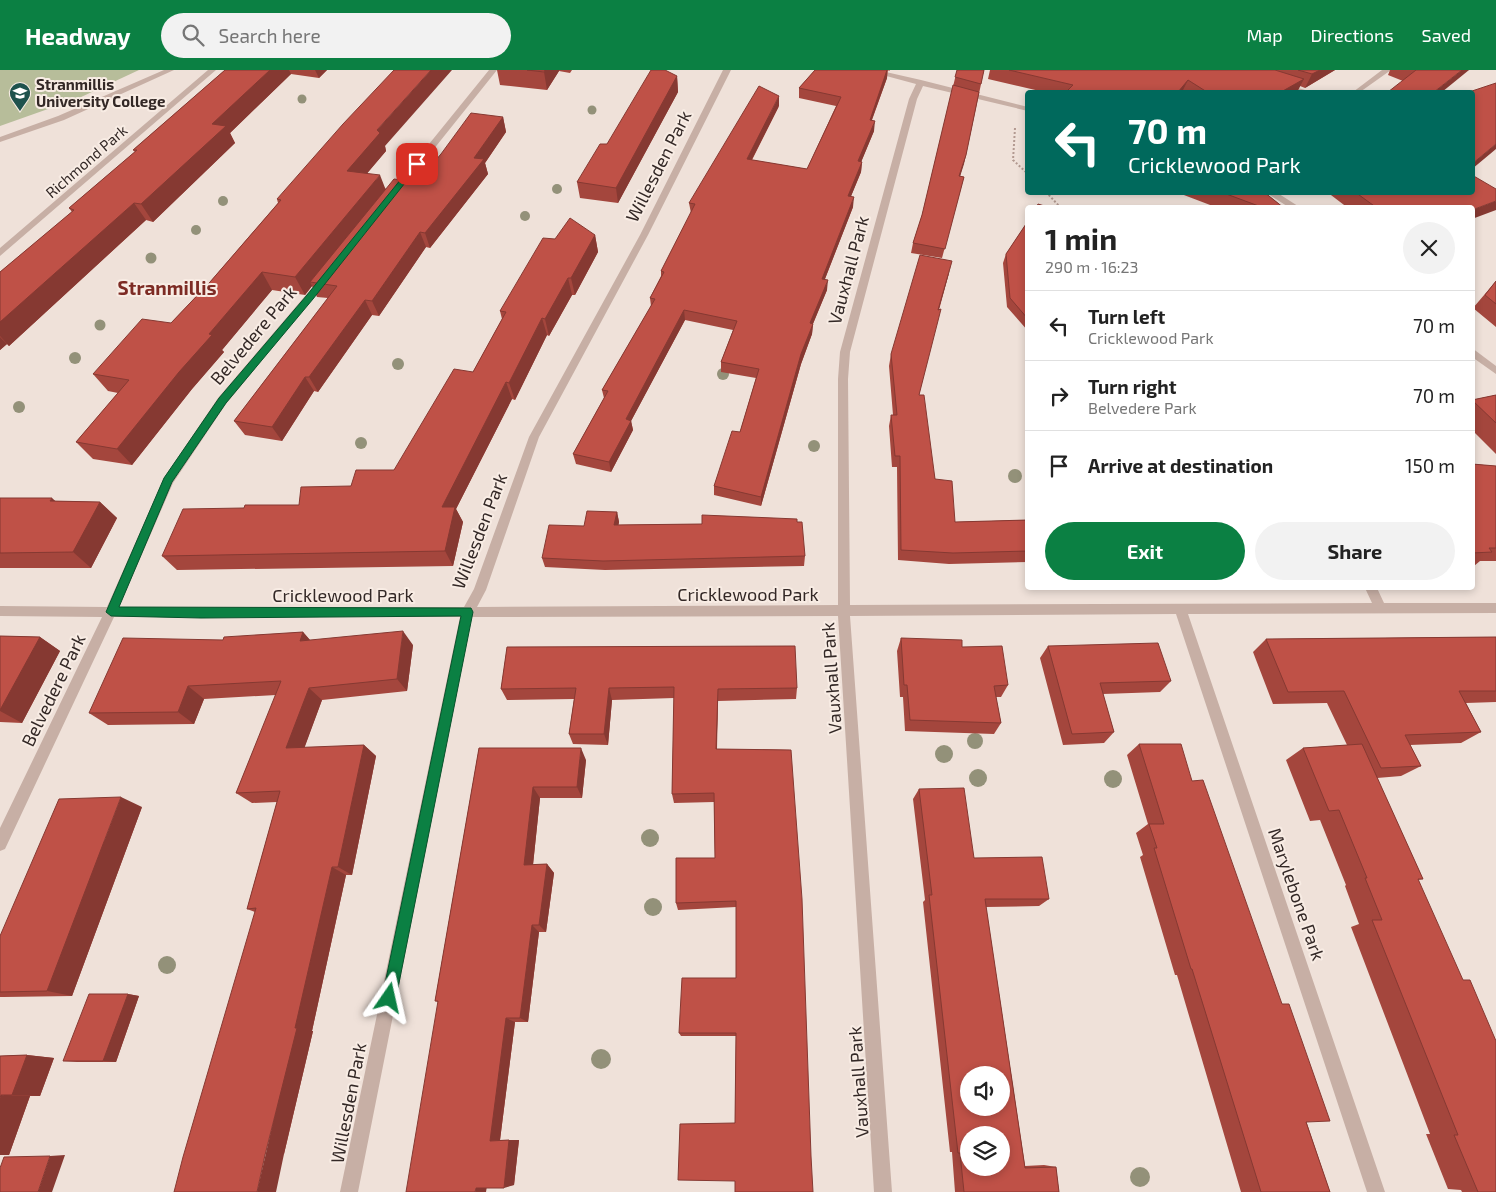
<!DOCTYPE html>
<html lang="en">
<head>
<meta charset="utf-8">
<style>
  body { margin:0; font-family:"Exo 2",sans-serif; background:#f2f2f2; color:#222; height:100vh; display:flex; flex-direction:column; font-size:19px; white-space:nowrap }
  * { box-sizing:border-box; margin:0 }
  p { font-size:16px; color:#767676 }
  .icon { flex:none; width:28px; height:28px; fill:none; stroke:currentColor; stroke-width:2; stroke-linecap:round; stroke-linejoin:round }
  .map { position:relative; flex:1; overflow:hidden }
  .side { position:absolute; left:1025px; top:135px; width:450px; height:385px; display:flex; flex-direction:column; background:#fff; border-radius:5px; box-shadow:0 2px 8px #0003 }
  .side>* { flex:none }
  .top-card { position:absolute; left:1025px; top:20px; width:450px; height:105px; border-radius:5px; box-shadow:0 2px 8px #0003; background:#00695c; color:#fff; overflow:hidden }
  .buttons { position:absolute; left:960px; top:996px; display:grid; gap:10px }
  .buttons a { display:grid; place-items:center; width:50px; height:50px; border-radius:50%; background:#fff; box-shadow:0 2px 8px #0003; font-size:25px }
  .pin { position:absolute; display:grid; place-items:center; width:42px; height:42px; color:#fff; margin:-21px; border-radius:10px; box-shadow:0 2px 8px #0006 }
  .me { position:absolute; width:55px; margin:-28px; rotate:11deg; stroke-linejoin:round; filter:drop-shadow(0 0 4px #0008) }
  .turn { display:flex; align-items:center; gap:18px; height:105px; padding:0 20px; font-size:22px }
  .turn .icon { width:65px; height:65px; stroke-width:2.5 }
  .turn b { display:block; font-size:35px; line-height:42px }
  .round { display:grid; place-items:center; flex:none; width:52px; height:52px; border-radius:26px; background:#f2f2f2 }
  .summary { display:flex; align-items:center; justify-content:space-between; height:85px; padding:0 20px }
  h1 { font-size:30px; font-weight:700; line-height:38px }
  .button { display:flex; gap:10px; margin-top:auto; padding:10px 20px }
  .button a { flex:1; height:58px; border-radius:30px; background:#0b8043; color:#fff; font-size:20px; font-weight:700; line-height:58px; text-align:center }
  .button a+a { background:#f2f2f2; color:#222 }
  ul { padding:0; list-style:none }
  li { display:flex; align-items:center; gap:15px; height:70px; padding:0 20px; border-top:1px solid #e0e0e0 }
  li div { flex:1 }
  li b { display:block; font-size:19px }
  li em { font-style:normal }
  header { display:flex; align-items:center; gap:30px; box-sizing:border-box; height:70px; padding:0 25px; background:#0b8043; color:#fff }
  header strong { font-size:24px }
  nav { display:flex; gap:28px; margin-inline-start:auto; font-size:18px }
  .search { width:350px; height:45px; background:#f2f2f2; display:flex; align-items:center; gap:12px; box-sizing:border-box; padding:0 18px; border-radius:28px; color:#767676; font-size:19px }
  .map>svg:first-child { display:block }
  .green { fill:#b7bd9a }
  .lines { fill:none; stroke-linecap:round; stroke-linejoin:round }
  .path { stroke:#b29990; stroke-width:2; stroke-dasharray:2 2; stroke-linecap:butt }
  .minor { fill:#c7afa5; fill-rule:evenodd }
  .tree { fill:#939179 }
  .wall { fill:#a4463d }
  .shaded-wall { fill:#863932 }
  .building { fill:#bf5147; stroke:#863932; fill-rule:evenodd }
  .route { fill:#0b8043; stroke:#07532c }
  .labels { text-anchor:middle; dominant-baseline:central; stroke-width:4; stroke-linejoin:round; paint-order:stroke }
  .far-poi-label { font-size:15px; font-weight:bold; fill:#332826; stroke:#f8ece4; text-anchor:start }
  .far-street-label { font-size:15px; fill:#332826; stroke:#f8ece4 }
  .street-label { font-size:18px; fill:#332826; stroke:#f8ece4 }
  .far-district-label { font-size:19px; font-weight:bold; fill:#7d2b24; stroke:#f8ece4 }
</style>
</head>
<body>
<header>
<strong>Headway</strong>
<div class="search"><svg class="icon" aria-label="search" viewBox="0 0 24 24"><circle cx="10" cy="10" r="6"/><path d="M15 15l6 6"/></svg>Search here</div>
<nav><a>Map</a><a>Directions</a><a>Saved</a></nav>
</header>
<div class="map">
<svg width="1496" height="1122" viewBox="0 0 1496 1122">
  <rect width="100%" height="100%" fill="#efe1d9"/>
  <path class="green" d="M0 0H139L79 28 0 56Z"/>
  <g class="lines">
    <path class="path" d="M1015 58 1013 90 1028 104
      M1046 122 1061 138"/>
    <path class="minor" d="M164 0H174L64 50 0 72V67L58 46Z
      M208 0H216L0 186V178Z
      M489 0H497L397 125H391V121Z
      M723 0H731L648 165 539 367 486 520 477 537 838 535V309L840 282 909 29 916 14 864 0H877L921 10 1028 37V41L923 16 917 29 850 282 848 309 850 535 1372 533 1365 518H1377L1384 533H1496V543L1188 544 1385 1122H1367L1176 544 850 546 892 1122H874L838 546 472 547 358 1122H340L460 547H114L5 779 0 781V758L102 547 0 546V536L107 537 164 408 218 328 322 206 325 205 330 208 226 334 173 413 119 537H464L474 519 529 367 640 165Z
      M1382 0H1391L1360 22H1353Z
      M1281 13 1312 22H1302L1281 17Z
      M1265 122H1276L1301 138H1290Z
      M1472 278 1496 296V304L1472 287Z"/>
  </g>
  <g class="tree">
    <circle cx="302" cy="29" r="4.5"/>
    <circle cx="592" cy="40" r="4.5"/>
    <circle cx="557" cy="119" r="5"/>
    <circle cx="223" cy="131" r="5"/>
    <circle cx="525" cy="146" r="5"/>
    <circle cx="196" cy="160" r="5"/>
    <circle cx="151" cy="188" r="5.5"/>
    <circle cx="100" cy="255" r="5.5"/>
    <circle cx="75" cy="288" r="6"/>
    <circle cx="398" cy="294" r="6"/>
    <circle cx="723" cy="304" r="6"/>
    <circle cx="19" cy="337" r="6"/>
    <circle cx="361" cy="373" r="6"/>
    <circle cx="814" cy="376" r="6"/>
    <circle cx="1015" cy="406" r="7"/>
    <circle cx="975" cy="671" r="8"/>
    <circle cx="944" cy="684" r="9"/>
    <circle cx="978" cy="708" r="9"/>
    <circle cx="1113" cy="709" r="9"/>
    <circle cx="650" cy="768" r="9"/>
    <circle cx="653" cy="837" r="9"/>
    <circle cx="167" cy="895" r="9"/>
    <circle cx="601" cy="989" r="10"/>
    <circle cx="1140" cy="1107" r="10"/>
  </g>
  <path class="wall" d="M225 0H327L319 8 291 4 230 63 235 73 153 152 146 150 9 276 7 274 0 280V202L72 142 69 138 135 82 133 80Z
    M497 0H572L570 3 559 1 547 20 500 15Z
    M815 0H890L889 1 888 0 887 8 872 50 874 61 861 92H862L861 102 851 126 853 137 825 209 827 220 813 254 812 264 801 294 761 436 714 425V416L740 362 756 308 721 302V292L733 260 685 250 631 351 633 360 611 402 576 394 573 384 604 328 602 320 651 236 650 228 661 206V201L691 143 689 133 779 36 752 90 807 99 836 36 799 28V18Z
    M957 0H984L966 85 960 106 964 107 942 188 911 183 913 173 922 145Z
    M990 0H1335L1305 18 1300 16 1297 22H1044L988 9Z
    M1390 0H1469L1403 11 1388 5Z
    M677 6 678 22 618 133 580 128 577 112 607 74Z
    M503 47 506 62 485 93 488 104 430 178 426 177 379 246 372 245 318 322 314 321 282 371 245 365 234 351 328 228 317 227 312 216 305 225 272 220 222 280 224 282 192 319 132 395 93 389 76 372 118 323 108 321 93 304 171 253 210 212 278 133 277 129 385 76 386 81 367 103 386 119 417 112Z
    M1176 122H1264L1284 138H1218Z
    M1327 122H1472V138H1348Z
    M1028 151V261L1007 237 1003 193 1006 184Z
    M595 165 598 182 575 225H572L549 266 547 265 515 330 512 329 456 439 463 452 453 496 177 500 162 486 244 438 299 435 394 400 473 302 502 249 500 241Z
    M949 203 939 240 919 325 935 409 955 452 1028 450V492L949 494 898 490 897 397H892L889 356 891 345H893L889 296 891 284Z
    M1496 211V257L1473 238Z
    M1496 325V384L1472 360V330Z
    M1472 394 1496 396V491H1480L1474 496H1472Z
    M0 428 56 431 100 432 117 448 91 498H0Z
    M617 442 619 452 618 455 702 454 797 452 805 486 804 496 605 500 545 497 542 488 584 456Z
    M303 562 310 570 413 575 407 621 322 630 304 678 364 675 376 686 352 805H346L312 961H313L284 1084 255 842 247 839 277 732 252 733 236 723 276 625 204 629 194 654 108 655 89 643 223 570Z
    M0 566 40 567 60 581 22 653 0 652Z
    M1496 567V632L1466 633 1481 662 1461 673 1410 675 1421 696 1401 706 1377 708 1423 809 1418 810 1496 1122H1462L1461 1120 1448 1119 1426 1064H1430L1351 857 1359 854 1345 816 1346 815 1320 750 1310 751 1286 690 1303 678 1347 675 1327 633 1273 634 1253 582 1266 569Z
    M901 568 962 577 1008 615 1001 627H996L1001 653 994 664 905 661 903 627H900L897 581Z
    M1048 576 1171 611 1160 622 1103 624 1114 662 1104 673 1063 675 1040 588Z
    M507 577 797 618 796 629 718 631 717 679 791 680 735 1053 736 966H681L679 963 736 908V837L678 840 676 833 715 788 714 732 674 733 672 724 674 628 612 630 608 675 573 674 569 664 574 629 507 630 501 619Z
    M1139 674 1192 711 1330 1122H1241L1177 905H1175L1140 787 1143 785 1136 763 1148 754 1127 685Z
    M479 678 586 690 582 728H540L533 795 547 794 554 803 546 862H539L528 952H515L500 1070H519L514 1115 486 1118V1122L438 932 435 931Z
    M919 719 974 788 1049 829 1039 836 986 837 1025 1096 1044 1095 1056 1097 1059 1122H955L952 1082H950L923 832 925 830 913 729Z
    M142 737 72 926 4 927H0V866Z
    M128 924 139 926 116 992H77L63 991Z
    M27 985 54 988 40 1026H30L9 1085 0 986Z"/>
  <path class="shaded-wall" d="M270 0H289L291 4 230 63 235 73 153 152 141 134 212 54Z
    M315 0H327L319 8Z
    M431 0H452L385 76 386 81 354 119 347 101 377 60Z
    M545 0H559V1L547 20 544 2Z
    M887 0V8L868 60 870 50Z
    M1320 0H1335L1305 18 1312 4Z
    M1462 0H1469L1442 22H1434Z
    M677 6 678 22 618 133 616 118Z
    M1304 9 1297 22H1281Z
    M1188 10 1182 22H1178Z
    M779 26V36L747 99V89Z
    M503 47 506 62 485 93 488 104 430 178 425 163 474 88Z
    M875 51 874 61 857 102 858 91Z
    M1496 74V79L1472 99V94Z
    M966 85 964 94 957 116 959 106Z
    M862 92 861 102 847 136 848 126Z
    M380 105 387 123 310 212 312 216 305 225 295 207Z
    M854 127 853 137 821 219 822 209Z
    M1496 131V140L1472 149V140Z
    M134 133 146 150 9 276 0 266V252Z
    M420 162 426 177 379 246 372 231Z
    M595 165 598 182 575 225 571 208Z
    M952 191 949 203 935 252 938 240Z
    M262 202 272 220 222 280 224 282 192 319 132 395 117 379 209 264Z
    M568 208 572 225 549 266 545 249Z
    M828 210 827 220 809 263 810 253Z
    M365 230 372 245 318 322 309 307Z
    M684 240 685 250 631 351 633 360 611 402 609 392 626 349Z
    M542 248 547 265 515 330 509 313Z
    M813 254 812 264 801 294 761 436V427L801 284Z
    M0 267 7 274 0 280Z
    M305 307 314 321 282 371 272 357Z
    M506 312 512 329 456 439 463 452 453 496 445 481 442 437Z
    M52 428 70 444 50 431Z
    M100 432 117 448 91 498 73 482Z
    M617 442 619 452 617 465 614 455Z
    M403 561 413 575 407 621 397 609Z
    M303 562 315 576 300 571Z
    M40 567 60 581 22 653 0 641V640Z
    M188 616 204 629 194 654 178 642Z
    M309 618 322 630 300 690 286 678Z
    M609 618 612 630 608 675 604 664Z
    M718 619V631L716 689V679Z
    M364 675 376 686 352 805 338 797Z
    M581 678 586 690 582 728 577 717Z
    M533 717 540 728 532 804 524 795Z
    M121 727 142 737 72 926 47 921Z
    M547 794 554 803 546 862 539 855Z
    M332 797 346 805 312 961H313L284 1084 276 1122H257Z
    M532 855 539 862 528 952 520 948Z
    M128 924 139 926 116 992 103 991Z
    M506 948 515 952 500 1070 490 1071Z
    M27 985 54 988 40 1026 12 1025Z
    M1 1025 30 1026 9 1085H0V1028Z
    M509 1070H519L514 1115 504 1118Z
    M65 1085 52 1122H38L50 1086Z
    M487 1116 486 1122H475L476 1118Z"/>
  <path class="building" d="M225 0H270L212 54 226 56 141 134 134 133 0 252V202L74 140 69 138 137 80H133Z
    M394 0H431L377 60 380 63 347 101 380 105 295 207 262 202 209 264 212 265 179 302 117 379 76 372 129 310 93 304 142 249 171 253 210 212 281 130 277 129 343 54Z
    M527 0H545L544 2Z
    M651 0H665L677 6 616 118 577 112 600 74H607Z
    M815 0H887L870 50 875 51 858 91 862 92 848 126 854 127 822 209 828 210 810 253 813 254 801 284 761 427 714 416 732 361 740 362 759 299 721 292 737 251 684 240 626 349 631 351 609 392 573 384 608 321 602 320 655 229 650 228 664 202 661 201 695 134 689 133 759 16 779 26 747 89 807 99 841 27 799 18Z
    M957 0H984L981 14 955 7Z
    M1009 0H1275L1304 9 1281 22H1207L1188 10 1178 22H1066L1073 15Z
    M1298 0H1320L1312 4Z
    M1416 0H1462L1434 22H1388Z
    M1496 13V74L1472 94V22H1469Z
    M953 15 979 22 966 85 959 106 964 107 945 179 913 173 922 145Z
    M471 43 503 47 474 88 484 89 425 163 420 162 372 231 365 230 309 307H305L272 357 234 351 337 216 310 212 394 109 417 112 441 84Z
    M1472 105 1496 119V131L1472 140V138H1377L1355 122H1472Z
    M1221 122H1264L1284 138H1264Z
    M1038 134 1051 138H1036Z
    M570 148 595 165 571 208H568L545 249 542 248 509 313 506 312 442 437H455L445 481 162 486 183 439 244 438 245 435H299L301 417 351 416 356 400H394L454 299 473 302 506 242 500 241 543 168 555 169Z
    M1028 151V249L1010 228 1006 184Z
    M920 185 952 191 938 240 941 239 919 325H924L935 409 952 411 955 452 1028 450V481L953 483 901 480 900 386H895L891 345H897L891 284Z
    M1496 211V234L1485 225Z
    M1496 325V353L1472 330Z
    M1472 394 1496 396V478H1489L1492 482 1472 483Z
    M0 428H52L50 431 100 432 73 482 0 483Z
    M587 441 617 442 614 455 702 454V445L797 449V452H802L805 486 603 491 542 488 549 455 584 456Z
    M403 561 397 609 309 618 286 678 364 675 338 797H332L295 958H297L265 1085 257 1122H174L183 1087 256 838 247 839 280 721 236 723 281 611 188 616 178 642 89 643 123 568 223 570 224 567 303 562 300 571Z
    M0 566 40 567 0 640Z
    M1496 567V621H1459L1481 662 1405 665 1421 696 1381 698 1344 621 1288 622 1266 569Z
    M901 568 962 570V577L1002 576 1008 615 994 616 1001 653 910 650 907 615H904Z
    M1158 573 1171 611 1100 613 1114 662 1072 664 1048 576Z
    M795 576 797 618 718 619 716 679 791 680 802 829 811 1086 813 1122H735V1111L678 1110 680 1054 735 1053 736 963H679L682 908H736V831L676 833V788H715L714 723 672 724 674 617 609 618 604 664H569L576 618 501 619 507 577Z
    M1139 674H1181L1192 711 1203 710 1282 934H1289L1330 1051 1306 1052 1330 1122H1261L1192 899H1191L1154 778H1157L1149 754H1164Z
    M1362 674 1423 809H1418L1463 910H1470L1496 971V1122H1478L1454 1065H1458L1372 850H1382L1365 808H1367L1339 740 1329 741 1303 678Z
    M479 678H581L577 717H533L524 795 547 794 539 855H532L520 948H506L490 1071 509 1070 504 1118H476L475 1122H406L438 931H435Z
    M964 718 974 788 1042 787 1049 829H985L1025 1098 1056 1097 1059 1122H964L960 1083H958L929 825H932L919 719ZM969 1005H1001V1038H969ZM969 1065H1001V1098H969Z
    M121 727 47 921 0 922V866L59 729Z
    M89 924H128L103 991H63Z
    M27 985 12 1025H1L0 1028V986Z
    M50 1086 38 1122H0V1098L4 1087Z"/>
  <path class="route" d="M414 93 420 94 313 229 226 333 172 412 119 537 471 538 473 542 396 928 394 933 389 935 384 933 382 928 461 546 201 548 111 546 106 542 164 408 219 328 307 225Z"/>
  <defs>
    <g id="university-pin" transform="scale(1.125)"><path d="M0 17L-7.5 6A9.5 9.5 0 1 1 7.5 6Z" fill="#1e524d" stroke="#f8ece4"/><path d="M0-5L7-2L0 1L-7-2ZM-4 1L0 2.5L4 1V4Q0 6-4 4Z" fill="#fff"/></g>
  </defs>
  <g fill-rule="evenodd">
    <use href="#university-pin" x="20" y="23"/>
  </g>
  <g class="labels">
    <g class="far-poi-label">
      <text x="36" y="14">Stranmillis<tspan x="36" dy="17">University College</tspan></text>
    </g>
    <g class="far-street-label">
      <text transform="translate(86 91) rotate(-41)">Richmond Park</text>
    </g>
    <g class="street-label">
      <text transform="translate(658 96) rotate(-63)">Willesden Park</text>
      <text transform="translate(848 200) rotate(-75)">Vauxhall Park</text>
      <text transform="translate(253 265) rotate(-50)">Belvedere Park</text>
      <text transform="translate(479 461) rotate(-69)">Willesden Park</text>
      <text x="748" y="524">Cricklewood Park</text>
      <text x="343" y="525">Cricklewood Park</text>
      <text transform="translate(831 608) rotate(-94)">Vauxhall Park</text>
      <text transform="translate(53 620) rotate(-64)">Belvedere Park</text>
      <text transform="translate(1297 824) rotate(71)">Marylebone Park</text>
      <text transform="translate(858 1012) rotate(-94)">Vauxhall Park</text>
      <text transform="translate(348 1033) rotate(-79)">Willesden Park</text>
    </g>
    <g class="far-district-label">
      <text x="167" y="217">Stranmillis</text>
    </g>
  </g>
</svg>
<div class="buttons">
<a><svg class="icon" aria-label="sound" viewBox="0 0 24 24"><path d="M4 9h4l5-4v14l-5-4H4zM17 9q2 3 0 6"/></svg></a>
<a><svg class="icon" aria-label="layers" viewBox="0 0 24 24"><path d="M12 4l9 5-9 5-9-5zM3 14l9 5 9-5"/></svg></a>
</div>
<div class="pin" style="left:417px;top:94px;background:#d93025"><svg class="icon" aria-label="arrive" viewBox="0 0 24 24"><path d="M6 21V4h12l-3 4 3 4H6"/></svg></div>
<svg class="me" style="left:389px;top:928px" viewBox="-20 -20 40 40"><path d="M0-17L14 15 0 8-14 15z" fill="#0b8043" stroke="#fff" stroke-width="4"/></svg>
<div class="top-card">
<div class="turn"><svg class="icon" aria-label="left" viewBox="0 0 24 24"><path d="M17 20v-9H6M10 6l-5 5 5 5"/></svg><div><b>70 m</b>Cricklewood Park</div></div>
</div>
<section class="side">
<div class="summary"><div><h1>1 min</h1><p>290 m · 16:23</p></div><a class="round"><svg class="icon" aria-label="close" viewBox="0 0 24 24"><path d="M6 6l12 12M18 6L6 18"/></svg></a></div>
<ul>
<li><svg class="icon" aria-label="left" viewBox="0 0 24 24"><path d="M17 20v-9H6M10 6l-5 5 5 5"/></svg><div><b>Turn left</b><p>Cricklewood Park</p></div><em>70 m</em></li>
<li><svg class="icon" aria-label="right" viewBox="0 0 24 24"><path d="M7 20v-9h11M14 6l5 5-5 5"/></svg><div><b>Turn right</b><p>Belvedere Park</p></div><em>70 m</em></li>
<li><svg class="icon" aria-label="arrive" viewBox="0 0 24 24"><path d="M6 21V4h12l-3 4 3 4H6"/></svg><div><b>Arrive at destination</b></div><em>150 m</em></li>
</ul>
<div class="button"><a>Exit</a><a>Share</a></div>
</section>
</div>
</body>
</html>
